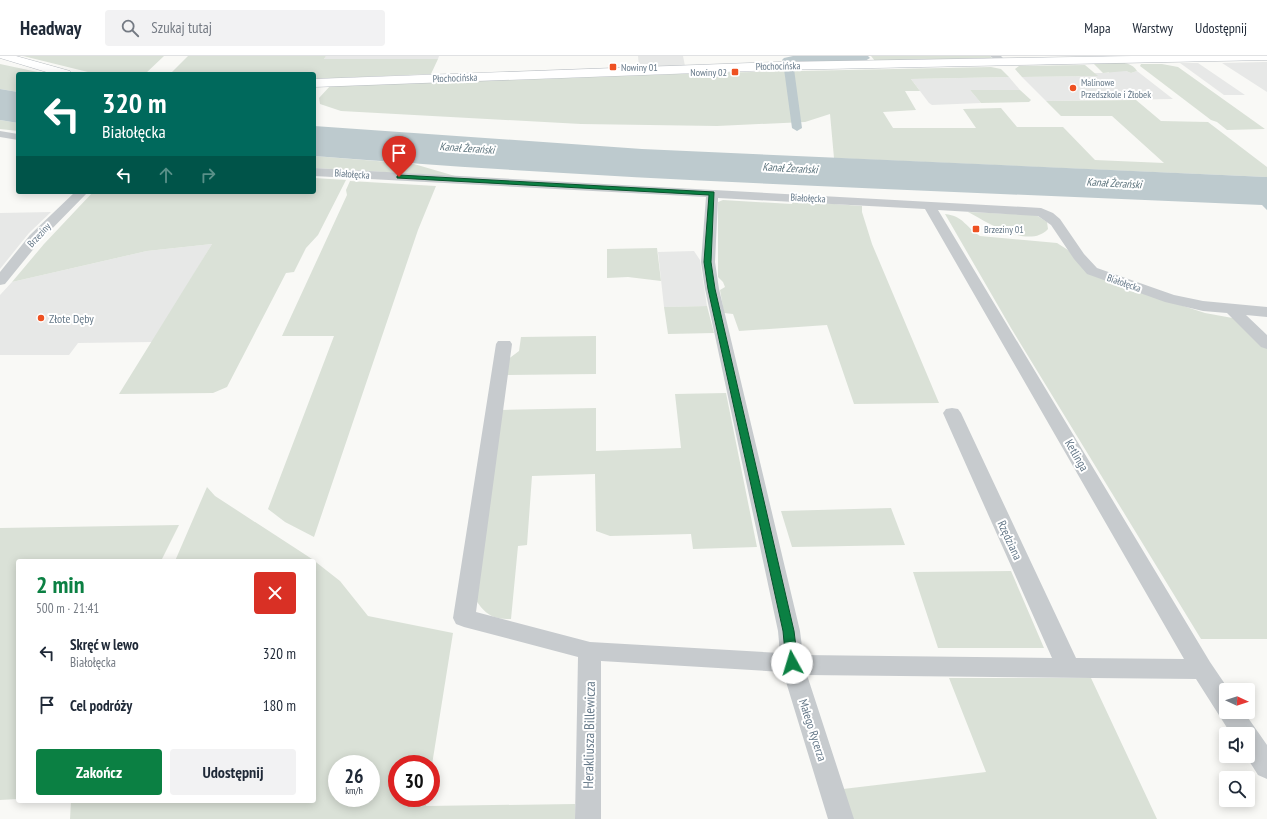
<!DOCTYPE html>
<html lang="pl">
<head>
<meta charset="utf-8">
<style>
  body { margin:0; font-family:"PT Sans Narrow",sans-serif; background:#f2f2f3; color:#1f2937; height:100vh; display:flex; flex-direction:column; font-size:15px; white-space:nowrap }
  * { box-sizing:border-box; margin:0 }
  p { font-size:13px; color:#747a83 }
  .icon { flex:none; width:22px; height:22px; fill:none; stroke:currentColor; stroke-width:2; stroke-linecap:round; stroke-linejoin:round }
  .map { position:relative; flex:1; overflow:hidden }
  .sheet { position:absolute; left:16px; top:503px; width:300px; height:244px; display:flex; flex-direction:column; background:#fff; border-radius:4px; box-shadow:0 2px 10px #0003 }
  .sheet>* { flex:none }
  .banner { position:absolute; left:16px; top:16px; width:300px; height:122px; border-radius:4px; box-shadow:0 2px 10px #0003; background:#00695c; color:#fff; overflow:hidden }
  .needle { width:26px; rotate:93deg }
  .fabs { position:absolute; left:1219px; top:627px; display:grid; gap:8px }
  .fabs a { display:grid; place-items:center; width:36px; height:36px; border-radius:4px; background:#fff; box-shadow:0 2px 10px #0003; font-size:20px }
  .speed { position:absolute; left:328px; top:699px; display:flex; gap:8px; font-size:20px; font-weight:700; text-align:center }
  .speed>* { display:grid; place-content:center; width:52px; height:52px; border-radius:50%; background:#fff; box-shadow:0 2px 10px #0003; line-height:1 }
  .speed small { font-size:10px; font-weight:400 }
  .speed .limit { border:6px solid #d22; background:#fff; color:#111 }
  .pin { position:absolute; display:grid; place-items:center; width:34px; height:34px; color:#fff; margin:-41px -17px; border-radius:50% 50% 50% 0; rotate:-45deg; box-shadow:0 0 4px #0007 }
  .pin .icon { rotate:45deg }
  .me { position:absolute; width:44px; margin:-22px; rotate:354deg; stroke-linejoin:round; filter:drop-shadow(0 0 3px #0008) }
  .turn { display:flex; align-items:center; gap:14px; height:84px; padding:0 20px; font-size:18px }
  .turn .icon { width:52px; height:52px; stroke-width:2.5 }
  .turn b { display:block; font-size:28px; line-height:34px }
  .lanes { display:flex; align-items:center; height:38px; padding:0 20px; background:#0003; justify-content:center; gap:20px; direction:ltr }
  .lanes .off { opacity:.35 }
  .round { display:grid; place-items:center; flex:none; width:42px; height:42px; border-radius:4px; background:#f2f2f3 }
  .head { display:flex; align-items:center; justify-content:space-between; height:68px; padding:0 20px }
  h1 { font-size:24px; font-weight:800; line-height:30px; color:#0b8043 }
  .primary-button { display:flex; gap:8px; margin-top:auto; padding:8px 20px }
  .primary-button a { flex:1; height:46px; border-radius:4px; background:#0b8043; color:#fff; font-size:16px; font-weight:800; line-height:46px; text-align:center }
  .primary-button a+a { background:#f2f2f3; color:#1f2937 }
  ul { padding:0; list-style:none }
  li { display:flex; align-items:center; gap:12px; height:52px; padding:0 20px }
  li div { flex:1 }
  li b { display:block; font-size:15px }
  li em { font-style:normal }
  header { display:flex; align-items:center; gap:24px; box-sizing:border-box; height:56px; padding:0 20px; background:#fff; border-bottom:1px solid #e0e1e3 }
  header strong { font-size:19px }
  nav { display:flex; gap:22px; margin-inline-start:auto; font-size:14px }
  .search { width:280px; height:36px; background:#f2f2f3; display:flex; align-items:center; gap:10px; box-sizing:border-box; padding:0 14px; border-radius:4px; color:#747a83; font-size:15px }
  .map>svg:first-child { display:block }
  .built { fill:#e7e8e7 }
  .green { fill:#dae1d7; fill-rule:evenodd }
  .water { fill:#bdcace }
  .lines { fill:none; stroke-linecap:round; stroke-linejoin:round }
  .canal { fill:#bdcace; fill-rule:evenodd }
  .secondary-casing { stroke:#b9bec3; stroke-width:1 }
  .street { fill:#c7cbce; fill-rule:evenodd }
  .secondary { fill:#fff; fill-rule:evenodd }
  .route { fill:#0b8043; stroke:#07532c }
  .poi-dot { fill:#ee5122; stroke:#fff; stroke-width:1.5 }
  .labels { text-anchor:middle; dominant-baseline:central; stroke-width:4; stroke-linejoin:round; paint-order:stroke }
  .far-street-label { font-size:10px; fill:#667989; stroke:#fff }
  .far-poi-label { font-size:10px; fill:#667989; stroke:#fff; text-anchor:start }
  .far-water-label { font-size:11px; font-style:italic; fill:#5d747d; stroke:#fff }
  .poi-label { font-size:12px; fill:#667989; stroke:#fff; text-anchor:start }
  .street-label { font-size:12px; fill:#667989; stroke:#fff }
  .near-street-label { font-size:14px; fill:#667989; stroke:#fff }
</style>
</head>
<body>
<header>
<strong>Headway</strong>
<div class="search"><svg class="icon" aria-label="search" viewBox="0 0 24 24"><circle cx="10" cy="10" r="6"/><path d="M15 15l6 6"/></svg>Szukaj tutaj</div>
<nav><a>Mapa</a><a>Warstwy</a><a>Udostępnij</a></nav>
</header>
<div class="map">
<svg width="1267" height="763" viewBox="0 0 1267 763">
  <rect width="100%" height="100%" fill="#f9f9f6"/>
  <path class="built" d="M326 0H439L438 3H324Z
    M638 0H683L685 10 639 11Z
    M1267 6V36L1222 7 1264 6Z
    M1180 7H1198L1245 39H1224Z
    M1109 15H1126L1131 17 1137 15 1173 43 1046 45 1022 21 1097 20 1094 17H1109Z
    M1009 21 1020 34H970L981 47 932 49 929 47 911 23Z
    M51 156 29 177 0 213V157Z
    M212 188 153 286 78 287 69 299H0V239L12 226 147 195Z
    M694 195 700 204 707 250 664 251 658 196Z"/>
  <path class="green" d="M23 0H164L145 18H96Z
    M188 0H326L324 3H438L431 18 314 23V18H170Z
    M871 0H990L992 2 875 5Z
    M1093 7C1106 7 1130 2 1137 15L1131 17 1126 15 1103 17Z
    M0 8 47 18H18V36L0 33Z
    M1141 8H1162L1178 11 1265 73 1227 74 1217 66 1211 64 1140 10Z
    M1085 9 1098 20 1022 21 1015 13 1019 10Z
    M991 11 1001 13 1009 21 911 23 920 35H905L916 54 883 56 893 72H976L963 53 1001 52 1017 71H1063L1095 104 1164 107 1112 60H1061L1046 45 1136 44 1161 65 1208 66 1267 111V121L834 102 830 58 805 66 717 70 581 68 341 55 320 48 319 42 331 29 707 17Z
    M970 34H1020L1031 44 1029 46 981 47Z
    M0 64 18 67V75L0 73Z
    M314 100 414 108 455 120 314 112Z
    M314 122 346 124 318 179 306 192 294 216 286 217 227 331 213 337 119 338 212 188 147 195 12 226 44 188 93 136H314Z
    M350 125 436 130 418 174 314 481 285 466 268 453 334 280H282L347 139 346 134Z
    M723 144 792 148 793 145 862 150V156L872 188 939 347 854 348 827 269 739 275 733 258 724 257 720 234 725 231 723 226 718 221V146Z
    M968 156 1036 159 1047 166 1048 173C1029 194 987 166 968 156Z
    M945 158C964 160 965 171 980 180L1057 187 1068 194 1085 214 1109 226 1205 257 1238 263 1267 292V583H1201L1011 272Z
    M657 192 661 225 628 221 607 222V193Z
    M707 250 714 277 668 278 664 251Z
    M596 280V318L505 319 507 304 519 295 521 281Z
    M726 337 757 491 693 493 691 478 610 480 596 475 595 418 532 420 527 489 518 490 511 563C492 563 486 559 475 543L501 354 596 352V395L681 392 675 338Z
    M207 431 215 440 312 503 340 525 368 560 453 577 431 715V708H397V742H427L426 750 575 748V763H70L71 745H314V505H175ZM337 708H371V742H337Z
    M891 452 905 489 792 491 781 455Z
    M179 469 161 505H18V743L0 744V472Z
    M1011 515 1044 592H938L913 516Z
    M949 622H1091L1157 763H853L843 733 986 716Z"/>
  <path class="water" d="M0 33 18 36V67L0 64Z
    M314 70 642 93 1267 121V154L1262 149C946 135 629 125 314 100Z"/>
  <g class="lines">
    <path class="canal" d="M793 0H868L870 2 865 5 793 6 791 9H785L782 4 784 2Z
      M789 10 794 13 802 72 797 75 792 72 784 13Z"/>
    <g class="secondary-casing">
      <path id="secondary" d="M0 0H16L70 15 72 18H53L0 2Z
        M1133 0H1267V4L777 14 314 31V23L777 6Z"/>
    </g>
    <path class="street" d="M990 0H1001L1007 6 1002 9Z
      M0 75 18 78V84L0 81Z
      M314 112 1041 152 1053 157 1060 163 1084 198 1097 212 1174 239 1203 245 1267 251V261L1246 259 1267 279V293L1261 291 1227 257 1203 255 1165 246 1087 218 1074 203 1051 169 1038 160 938 154 1210 606 1229 634H1226V656H1244L1267 689V723L1258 719 1246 700H1248V678H1231L1196 623 807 619 854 763H828L783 616 601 605V763H575L578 601 464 571 456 568 453 562 496 288 498 285H510L512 288 476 556 590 586 780 597 778 575 705 233 701 206 706 141 314 120ZM718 142 925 153 1184 603 1076 602 961 357 958 353 952 352 946 353 943 357 1052 602 803 599 800 575 719 233 715 206Z
      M75 136H88L40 185 5 228 0 229V216L30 179Z"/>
    <use href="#secondary" class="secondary"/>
  </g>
  <path class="route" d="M399 119 714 136 711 206 715 233 794 575 798 607 796 611 792 612 788 611 786 607 783 575 708 233 704 206 709 139 397 122V120Z"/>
  <g class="poi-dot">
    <rect x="609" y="7" width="8" height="8" rx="2"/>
    <rect x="731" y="12" width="8" height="8" rx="2"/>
    <circle cx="1073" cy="32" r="4"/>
    <rect x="972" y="169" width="8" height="8" rx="2"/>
    <circle cx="41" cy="262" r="4"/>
  </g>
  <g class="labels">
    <g class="far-street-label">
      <text transform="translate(778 10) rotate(-1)">Płochocińska</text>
      <text transform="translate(455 22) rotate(-2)">Płochocińska</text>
      <text transform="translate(352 118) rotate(4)">Białołęcka</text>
      <text transform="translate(808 142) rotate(3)">Białołęcka</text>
      <text transform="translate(39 179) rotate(-47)">Brzeziny</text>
      <text transform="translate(1124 227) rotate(19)">Białołęcka</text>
    </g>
    <g class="far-poi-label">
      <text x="621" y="11">Nowiny 01</text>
      <text x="727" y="16" text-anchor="end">Nowiny 02</text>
      <text x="1081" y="26">Malinowe<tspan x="1081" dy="12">Przedszkole i Żłobek</tspan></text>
      <text x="984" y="173">Brzeziny 01</text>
    </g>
    <g class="far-water-label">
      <text transform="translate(467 92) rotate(4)">Kanał Żerański</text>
      <text transform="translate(790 112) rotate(3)">Kanał Żerański</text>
      <text transform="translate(1114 127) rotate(3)">Kanał Żerański</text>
    </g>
    <g class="poi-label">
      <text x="49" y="262">Złote Dęby</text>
    </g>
    <g class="street-label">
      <text transform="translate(1077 399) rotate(60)">Ketlinga</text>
      <text transform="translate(1010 484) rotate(65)">Rzędziana</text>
      <text transform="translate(813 674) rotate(72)">Małego Rycerza</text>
    </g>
    <g class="near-street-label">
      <text transform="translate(589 679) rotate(-89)">Herakliusza Billewicza</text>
    </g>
  </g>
</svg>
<div class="fabs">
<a><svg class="needle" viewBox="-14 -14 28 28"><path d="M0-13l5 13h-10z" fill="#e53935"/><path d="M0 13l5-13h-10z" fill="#747a83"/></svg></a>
<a><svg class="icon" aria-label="sound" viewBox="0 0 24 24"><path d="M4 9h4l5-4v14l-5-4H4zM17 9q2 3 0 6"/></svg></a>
<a><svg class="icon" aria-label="search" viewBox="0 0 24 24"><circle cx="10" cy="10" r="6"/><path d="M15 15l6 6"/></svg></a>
</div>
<div class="speed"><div>26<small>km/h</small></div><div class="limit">30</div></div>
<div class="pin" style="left:399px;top:121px;background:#d93025"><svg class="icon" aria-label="arrive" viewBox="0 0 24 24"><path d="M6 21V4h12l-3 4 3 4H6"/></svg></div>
<svg class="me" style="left:792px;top:607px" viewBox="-20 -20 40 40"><circle r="19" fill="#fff"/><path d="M0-13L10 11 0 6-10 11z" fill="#0b8043"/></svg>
<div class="banner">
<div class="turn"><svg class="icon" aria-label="left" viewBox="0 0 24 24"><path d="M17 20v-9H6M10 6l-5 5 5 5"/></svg><div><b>320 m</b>Białołęcka</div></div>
<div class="lanes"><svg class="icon" aria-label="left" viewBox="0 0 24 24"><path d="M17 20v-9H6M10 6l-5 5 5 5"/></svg><svg class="icon off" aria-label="ahead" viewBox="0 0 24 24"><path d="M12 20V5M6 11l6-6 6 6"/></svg><svg class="icon off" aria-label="right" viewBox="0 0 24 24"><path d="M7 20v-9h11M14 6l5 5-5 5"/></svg></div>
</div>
<section class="sheet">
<div class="head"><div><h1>2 min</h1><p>500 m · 21:41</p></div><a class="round" style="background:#d93025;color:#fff"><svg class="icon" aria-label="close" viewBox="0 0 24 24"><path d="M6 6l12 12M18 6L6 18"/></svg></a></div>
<ul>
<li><svg class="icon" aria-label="left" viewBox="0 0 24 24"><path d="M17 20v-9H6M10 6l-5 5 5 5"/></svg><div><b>Skręć w lewo</b><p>Białołęcka</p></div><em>320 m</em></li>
<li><svg class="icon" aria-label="arrive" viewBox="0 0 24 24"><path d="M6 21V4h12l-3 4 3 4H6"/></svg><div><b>Cel podróży</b></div><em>180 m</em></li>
</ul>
<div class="primary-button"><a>Zakończ</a><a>Udostępnij</a></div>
</section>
</div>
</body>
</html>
